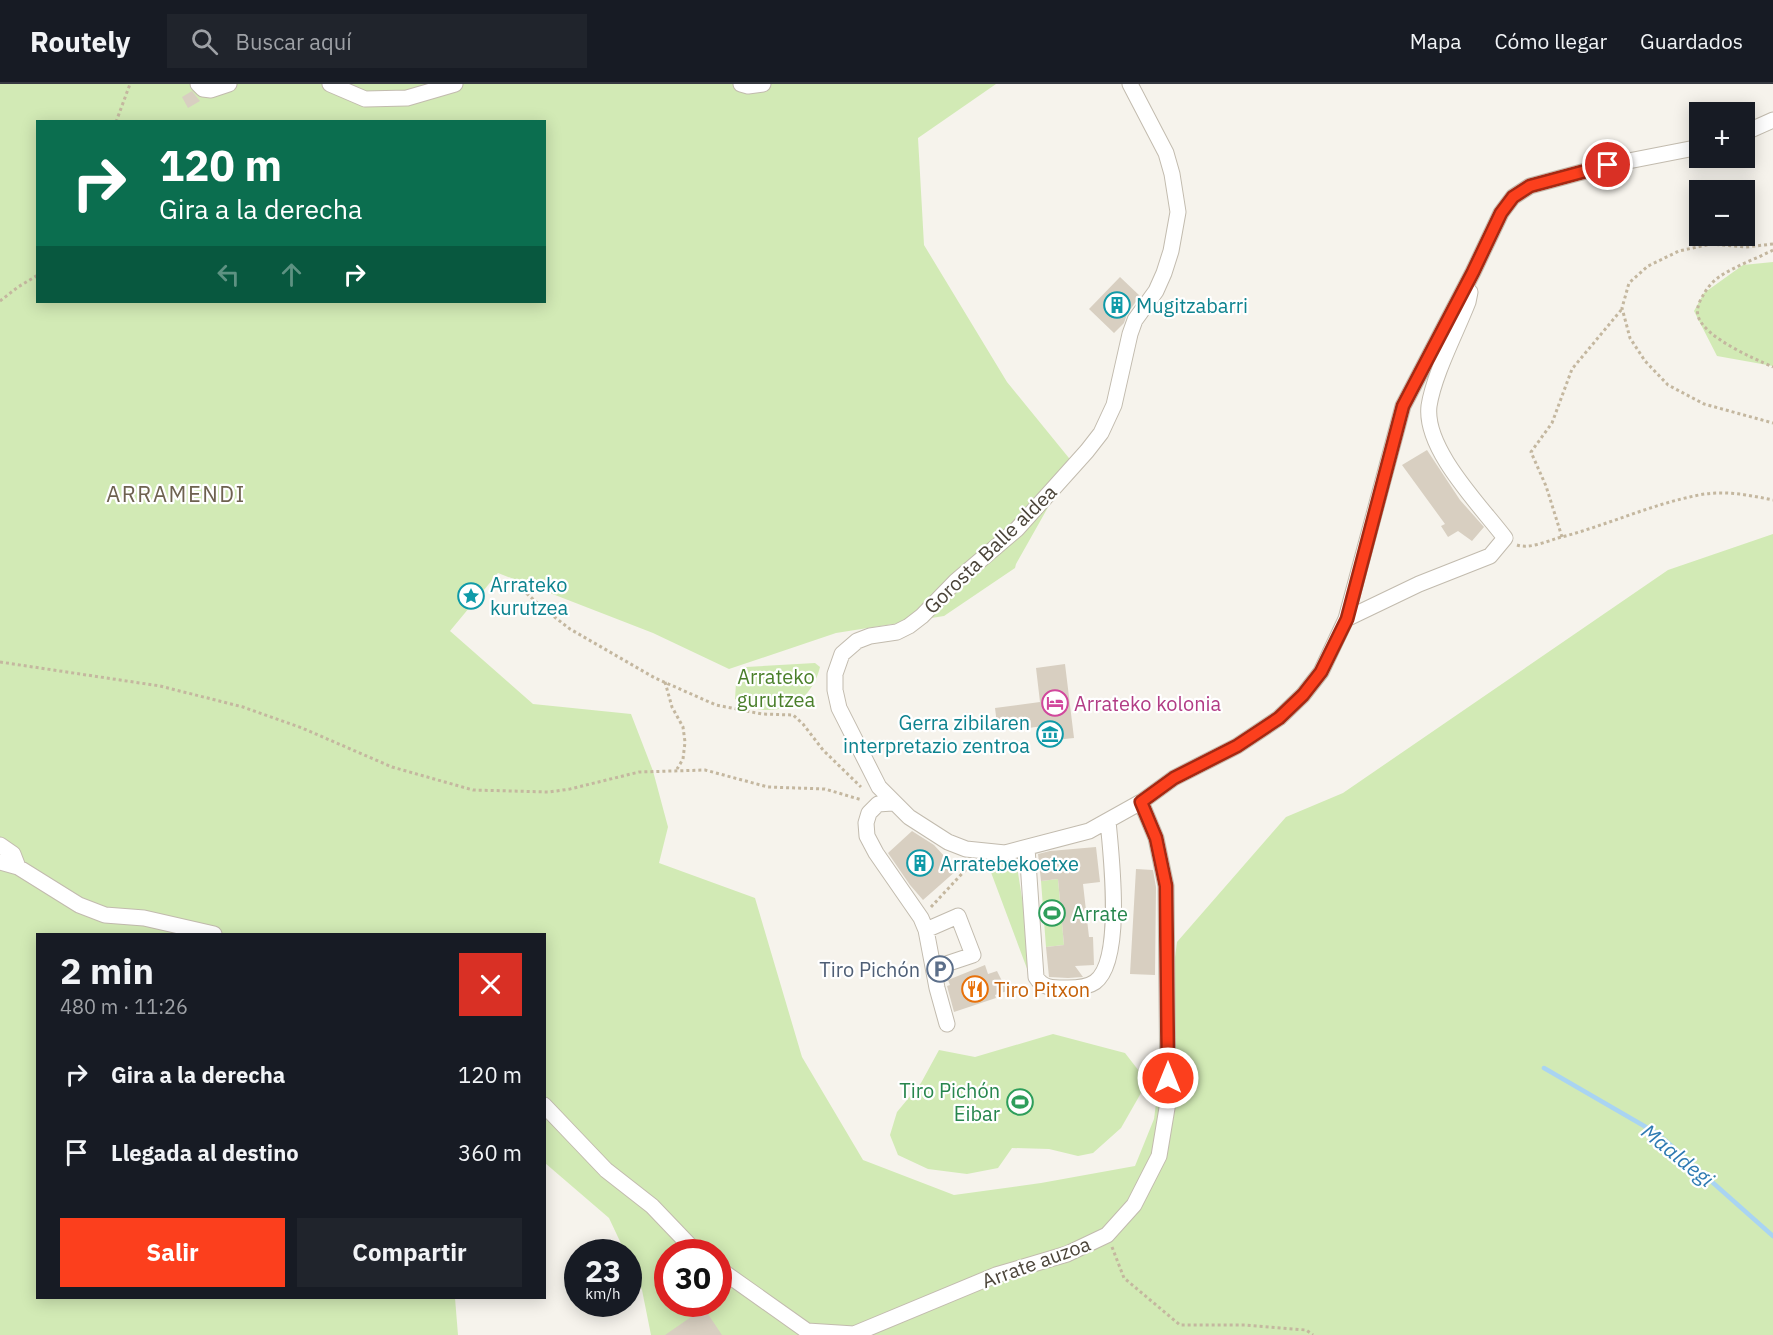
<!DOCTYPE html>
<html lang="es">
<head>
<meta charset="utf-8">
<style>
  body { margin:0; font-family:"IBM Plex Sans",sans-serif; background:#20242c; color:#f1f3f6; height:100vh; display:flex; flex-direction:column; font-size:22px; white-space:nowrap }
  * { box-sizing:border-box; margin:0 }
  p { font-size:20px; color:#9ea1a6 }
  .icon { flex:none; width:33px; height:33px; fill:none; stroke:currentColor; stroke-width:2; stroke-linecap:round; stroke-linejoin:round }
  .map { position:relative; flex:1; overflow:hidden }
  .side { position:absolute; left:36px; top:849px; width:510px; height:366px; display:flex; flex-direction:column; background:#171b24; border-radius:0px; box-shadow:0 3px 15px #0003 }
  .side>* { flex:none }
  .hud { position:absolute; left:36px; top:36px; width:510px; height:183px; border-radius:0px; box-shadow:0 3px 15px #0003; background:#0b6e4f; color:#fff; overflow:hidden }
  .controls { position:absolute; left:1689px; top:18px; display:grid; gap:12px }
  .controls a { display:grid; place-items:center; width:66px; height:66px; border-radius:0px; background:#171b24; box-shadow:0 3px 15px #0003; font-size:30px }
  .speed { position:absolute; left:564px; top:1155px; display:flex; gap:12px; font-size:30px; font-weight:700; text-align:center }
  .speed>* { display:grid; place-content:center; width:78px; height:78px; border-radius:50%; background:#171b24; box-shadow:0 3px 15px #0003; line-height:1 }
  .speed small { font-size:15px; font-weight:400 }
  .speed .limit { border:9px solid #d22; background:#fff; color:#111 }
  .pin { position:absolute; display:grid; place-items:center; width:51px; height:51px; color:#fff; margin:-26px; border:3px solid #fff; border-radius:50%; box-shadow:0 2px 6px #0007 }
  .me { position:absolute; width:66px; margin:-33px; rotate:0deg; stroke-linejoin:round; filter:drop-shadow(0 0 4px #0008) }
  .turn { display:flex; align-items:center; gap:21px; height:126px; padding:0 24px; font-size:27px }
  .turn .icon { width:78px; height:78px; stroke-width:2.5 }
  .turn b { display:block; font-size:42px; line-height:51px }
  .lanes { display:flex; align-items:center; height:57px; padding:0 24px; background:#0003; justify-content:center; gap:30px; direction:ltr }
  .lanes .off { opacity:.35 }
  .round { display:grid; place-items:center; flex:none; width:63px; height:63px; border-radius:0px; background:#20242c }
  .headline { display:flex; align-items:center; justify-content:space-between; height:102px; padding:0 24px }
  h1 { font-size:36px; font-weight:700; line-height:45px }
  .button { display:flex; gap:12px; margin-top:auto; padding:12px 24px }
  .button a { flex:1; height:69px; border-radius:0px; background:#fc3f1d; color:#fff; font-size:24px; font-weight:700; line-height:69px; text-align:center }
  .button a+a { background:#20242c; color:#f1f3f6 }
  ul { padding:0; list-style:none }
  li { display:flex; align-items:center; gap:18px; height:78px; padding:0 24px }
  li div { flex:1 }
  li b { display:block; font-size:22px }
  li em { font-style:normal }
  header { display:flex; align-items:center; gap:36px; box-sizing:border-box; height:84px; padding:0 30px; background:#171b24; border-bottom:2px solid #363941 }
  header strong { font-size:28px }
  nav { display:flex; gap:33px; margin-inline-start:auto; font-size:21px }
  .search { width:420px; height:54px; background:#20242c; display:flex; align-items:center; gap:15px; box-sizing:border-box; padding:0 21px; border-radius:0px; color:#9ea1a6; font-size:22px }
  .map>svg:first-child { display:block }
  .green { fill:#d2eab5; fill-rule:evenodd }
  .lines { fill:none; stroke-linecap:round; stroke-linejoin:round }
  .stream { stroke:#a9d4f2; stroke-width:4.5 }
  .building { fill:#d8cfc1 }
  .minor-casing { stroke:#c2bbae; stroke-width:17 }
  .path { stroke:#c4b79f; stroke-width:3; stroke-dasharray:3 3; stroke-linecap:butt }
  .minor { stroke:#fff; stroke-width:15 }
  .route-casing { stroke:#a42913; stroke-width:15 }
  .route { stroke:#fc3f1d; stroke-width:10 }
  .labels { text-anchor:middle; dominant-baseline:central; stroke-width:4.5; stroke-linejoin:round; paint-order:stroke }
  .culture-label { font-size:20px; fill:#0d838f; stroke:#fff; text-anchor:start }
  .street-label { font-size:20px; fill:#4b4439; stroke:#fff }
  .park-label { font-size:20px; fill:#4a7f2a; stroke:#fff }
  .hotel-label { font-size:20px; fill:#b23c85; stroke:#fff; text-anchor:start }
  .leisure-label { font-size:20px; fill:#27864d; stroke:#fff; text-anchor:start }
  .service-label { font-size:20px; fill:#4e5e75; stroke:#fff; text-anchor:end }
  .food-label { font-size:20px; fill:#c56008; stroke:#fff; text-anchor:start }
  .water-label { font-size:21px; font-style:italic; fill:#2e7ab2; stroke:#fff }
  .quarter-label { font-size:22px; letter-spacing:1.5px; fill:#6e6250; stroke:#fff }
</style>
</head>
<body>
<header>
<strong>Routely</strong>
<div class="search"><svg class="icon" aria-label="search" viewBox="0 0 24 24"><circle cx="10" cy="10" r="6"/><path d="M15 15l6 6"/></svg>Buscar aquí</div>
<nav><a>Mapa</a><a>Cómo llegar</a><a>Guardados</a></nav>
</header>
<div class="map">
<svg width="1773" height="1251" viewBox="0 0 1773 1251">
  <rect width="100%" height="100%" fill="#f6f3ec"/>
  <path class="green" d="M0 0H996L918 54 924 161 1007 298 1073 379 1016 480 1015 484 944 532 836 549 729 585 653 549 498 489 450 547 533 620 631 630 653 687 668 743 659 779 755 814 802 973 863 1076 954 1111 1041 1099 1135 1082 1154 1035 1177 858 1286 733 1343 709 1668 486 1773 450V1251H651L642 1206 629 1176 628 1168H625L609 1134 545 1079 544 850H38V1214H455L458 1251H0ZM38 38H544V218H38ZM668 1168H718V1220H668Z
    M1773 178V282L1717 272 1694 227 1704 209 1743 181Z
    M815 579 820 583C812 616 785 632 752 624 746 622 740 618 735 615L736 599 746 583Z
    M1016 776 1034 890H1029L989 783Z
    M1058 795 1064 861 1046 863 1041 797Z
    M1053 950 1125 969 1139 987 1141 1009 1121 1044 1093 1069 1078 1072 1049 1065 1012 1064 998 1084 967 1090 928 1085 898 1071 890 1051 897 1028 921 999 939 966 975 973Z"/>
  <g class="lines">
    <path class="stream" d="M1544 984 1658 1050 1773 1152"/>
  </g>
  <path class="building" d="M192 7 200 17 188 24 182 13Z
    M1120 193 1140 212 1127 230 1124 239 1114 249 1089 225Z
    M1427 366 1460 416 1484 443 1472 457 1458 447 1448 453 1441 442 1445 440 1402 381Z
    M1065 580 1074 654 1045 657 1043 642 1015 646 1014 638 997 640 995 624 1040 618 1036 584Z
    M912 747 934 761 957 786 923 816 910 801 888 769Z
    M1096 763 1100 798 1083 800 1089 853H1093L1094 881 1075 882 1083 893 1068 894 1049 893 1046 863 1064 861 1058 795 1041 797 1038 770 1050 767Z
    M1136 785 1153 786 1156 803 1155 891 1130 890Z
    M985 881 988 890 997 887 1007 907 995 911 996 914 954 928 947 902 950 901 948 896Z
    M704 1224 722 1251H665Z"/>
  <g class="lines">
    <g class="minor-casing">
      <path id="minor" d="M198 0 203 5 211 6 229 0
        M330 0 365 15 407 14 455 0
        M741 0 748 2 763 0
        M1130 0 1166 69 1172 90 1178 128 1171 167 1164 189 1156 207 1135 236 1130 250 1114 321 1101 349 1087 367 1017 445 956 497 922 532 909 542 897 548 870 552 857 557 842 570 835 590V606L839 624 879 703 909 733 948 758 966 765 1005 769 1089 747 1141 718 1174 694 1237 662 1279 634 1303 611 1321 588 1346 535 1403 322 1473 188 1501 129 1513 113 1530 102 1608 81 1700 63
        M1744 49 1773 36
        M1346 535 1419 500 1490 472 1505 454C1480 421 1424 365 1429 322 1434 290 1456 249 1468 218L1470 208
        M892 719 878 720 869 729 866 739 867 752 876 769 921 834 926 846
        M0 761 13 770 18 783
        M1027 764 1036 893C1043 905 1054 904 1068 904 1076 904 1088 903 1095 898 1124 877 1111 770 1108 737
        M0 778 18 783 79 821 105 831 144 834 214 850
        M934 884 973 871 958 832 926 846 937 904 947 940
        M544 1021 606 1086 652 1122 696 1168
        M718 1184 807 1247 854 1250 996 1191 1067 1170 1107 1151 1134 1121 1159 1072 1168 1018 1166 802 1156 754 1141 718"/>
    </g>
    <path class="path" d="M116 38 130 0
      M1773 160 1746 163 1711 160 1679 167 1648 182 1629 199 1622 224 1630 254 1645 277 1668 301 1704 320 1773 339
      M1773 166C1756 175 1735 182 1719 193 1713 197 1707 204 1704 210 1700 216 1696 224 1698 232 1705 254 1753 274 1773 283
      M0 217 18 203 38 191
      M1562 453 1546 402 1531 368 1552 339 1572 285 1622 225
      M1517 461C1529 465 1545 458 1558 454 1605 442 1652 420 1699 411 1724 406 1749 411 1773 416
      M499 499 512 501 525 508 544 525 570 545 655 594 716 621 762 630 793 631 803 640 823 666 861 703
      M0 578 160 602 243 623 302 644 392 683 473 706 549 708 570 705 639 688 705 686 768 703 825 705 862 716
      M665 598 672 623 683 643 685 658 683 675 677 685
      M931 823 971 780
      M1112 1163 1124 1194 1180 1241H1245L1306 1246 1313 1251"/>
    <use href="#minor" class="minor"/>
  </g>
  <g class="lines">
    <g class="route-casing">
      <path id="route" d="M1168 994 1166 802 1156 754 1141 718 1174 694 1237 662 1279 634 1303 611 1321 588 1347 535 1403 322 1473 188 1501 129 1513 113 1530 102 1608 81"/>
    </g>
    <use href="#route" class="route"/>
  </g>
  <defs>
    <g id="building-ring" transform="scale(1.35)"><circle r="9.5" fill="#fff" stroke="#0f9aa8" stroke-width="1.5"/><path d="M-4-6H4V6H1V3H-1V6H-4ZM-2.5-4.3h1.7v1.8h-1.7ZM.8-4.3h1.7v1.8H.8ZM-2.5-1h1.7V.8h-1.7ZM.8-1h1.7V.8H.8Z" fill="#0f9aa8"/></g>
    <g id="sight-ring" transform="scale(1.35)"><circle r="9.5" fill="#fff" stroke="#0f9aa8" stroke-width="1.5"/><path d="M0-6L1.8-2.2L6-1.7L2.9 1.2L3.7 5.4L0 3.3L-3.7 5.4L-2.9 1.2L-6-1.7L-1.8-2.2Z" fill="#0f9aa8"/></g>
    <g id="hotel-ring" transform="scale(1.35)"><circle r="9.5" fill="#fff" stroke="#d1479c" stroke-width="1.5"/><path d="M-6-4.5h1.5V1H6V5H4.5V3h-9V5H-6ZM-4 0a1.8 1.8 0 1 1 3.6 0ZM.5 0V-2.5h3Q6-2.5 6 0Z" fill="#d1479c"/></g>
    <g id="museum-ring" transform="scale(1.35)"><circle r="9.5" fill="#fff" stroke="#0f9aa8" stroke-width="1.5"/><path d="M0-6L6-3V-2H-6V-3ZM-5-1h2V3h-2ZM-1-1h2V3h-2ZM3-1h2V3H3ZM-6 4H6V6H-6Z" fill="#0f9aa8"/></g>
    <g id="stadium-ring" transform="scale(1.35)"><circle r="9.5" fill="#fff" stroke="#2e9e5b" stroke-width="1.5"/><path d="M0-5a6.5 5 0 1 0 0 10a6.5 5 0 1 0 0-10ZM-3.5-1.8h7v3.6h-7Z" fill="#2e9e5b"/></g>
    <g id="parking-ring" transform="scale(1.35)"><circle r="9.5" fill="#fff" stroke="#5c6f8a" stroke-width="1.5"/><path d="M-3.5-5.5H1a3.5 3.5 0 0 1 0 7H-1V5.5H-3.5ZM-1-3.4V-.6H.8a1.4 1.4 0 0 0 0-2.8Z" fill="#5c6f8a"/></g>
    <g id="restaurant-ring" transform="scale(1.35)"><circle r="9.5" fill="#fff" stroke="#e8710a" stroke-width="1.5"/><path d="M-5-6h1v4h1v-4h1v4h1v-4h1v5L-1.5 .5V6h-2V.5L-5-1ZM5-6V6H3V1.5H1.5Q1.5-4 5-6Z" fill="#e8710a"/></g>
  </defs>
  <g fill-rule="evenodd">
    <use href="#building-ring" x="1117" y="221"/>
    <use href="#sight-ring" x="471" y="512"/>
    <use href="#hotel-ring" x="1055" y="619"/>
    <use href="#museum-ring" x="1050" y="650"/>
    <use href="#building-ring" x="920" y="779"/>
    <use href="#stadium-ring" x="1052" y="829"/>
    <use href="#parking-ring" x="940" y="885"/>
    <use href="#restaurant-ring" x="975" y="905"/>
    <use href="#stadium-ring" x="1020" y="1018"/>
  </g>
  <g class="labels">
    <g class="culture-label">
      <text x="1136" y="221">Mugitzabarri</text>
      <text x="490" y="500">Arrateko<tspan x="490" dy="23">kurutzea</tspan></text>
      <text x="1030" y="638" text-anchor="end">Gerra zibilaren<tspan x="1030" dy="23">interpretazio zentroa</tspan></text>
      <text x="940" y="779">Arratebekoetxe</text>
    </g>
    <g class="street-label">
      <text transform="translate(990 465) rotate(-44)">Gorosta Balle aldea</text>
      <text transform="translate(1036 1178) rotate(-20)">Arrate auzoa</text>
    </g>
    <g class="park-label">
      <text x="776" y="592">Arrateko<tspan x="776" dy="23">gurutzea</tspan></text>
    </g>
    <g class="hotel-label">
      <text x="1074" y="619">Arrateko kolonia</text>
    </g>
    <g class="leisure-label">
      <text x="1072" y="829">Arrate</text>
      <text x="1000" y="1006" text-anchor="end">Tiro Pichón<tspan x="1000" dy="23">Eibar</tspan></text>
    </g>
    <g class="service-label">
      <text x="920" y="885">Tiro Pichón</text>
    </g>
    <g class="food-label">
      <text x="994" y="905">Tiro Pitxon</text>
    </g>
    <g class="water-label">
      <text transform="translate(1678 1071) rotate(39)">Maaldegi</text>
    </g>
    <g class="quarter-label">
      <text x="176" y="409">ARRAMENDI</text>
    </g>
  </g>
</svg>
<div class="controls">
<a>+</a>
<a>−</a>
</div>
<div class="speed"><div>23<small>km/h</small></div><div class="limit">30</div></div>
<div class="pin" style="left:1608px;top:81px;background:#d93025"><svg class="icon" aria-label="arrive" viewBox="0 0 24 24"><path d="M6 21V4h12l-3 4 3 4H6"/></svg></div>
<svg class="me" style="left:1168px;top:994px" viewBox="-20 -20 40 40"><circle r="17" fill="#fc3f1d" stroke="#fff" stroke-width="3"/><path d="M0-11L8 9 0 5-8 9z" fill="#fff"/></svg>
<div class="hud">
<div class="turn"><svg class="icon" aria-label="right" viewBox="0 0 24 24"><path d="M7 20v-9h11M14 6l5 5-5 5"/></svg><div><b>120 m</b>Gira a la derecha</div></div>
<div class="lanes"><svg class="icon off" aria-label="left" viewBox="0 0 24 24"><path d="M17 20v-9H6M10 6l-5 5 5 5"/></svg><svg class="icon off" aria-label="ahead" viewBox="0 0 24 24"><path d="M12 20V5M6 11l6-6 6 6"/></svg><svg class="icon" aria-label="right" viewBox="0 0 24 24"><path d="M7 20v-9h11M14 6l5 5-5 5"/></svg></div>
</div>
<section class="side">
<div class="headline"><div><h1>2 min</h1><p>480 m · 11:26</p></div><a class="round" style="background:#d93025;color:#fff"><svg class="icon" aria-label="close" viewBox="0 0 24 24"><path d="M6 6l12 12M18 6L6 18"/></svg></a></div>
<ul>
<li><svg class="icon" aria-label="right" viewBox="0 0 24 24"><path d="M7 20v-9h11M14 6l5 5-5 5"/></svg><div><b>Gira a la derecha</b></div><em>120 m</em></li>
<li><svg class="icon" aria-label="arrive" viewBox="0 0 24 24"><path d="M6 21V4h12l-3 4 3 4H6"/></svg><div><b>Llegada al destino</b></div><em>360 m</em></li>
</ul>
<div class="button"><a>Salir</a><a>Compartir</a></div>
</section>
</div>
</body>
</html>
